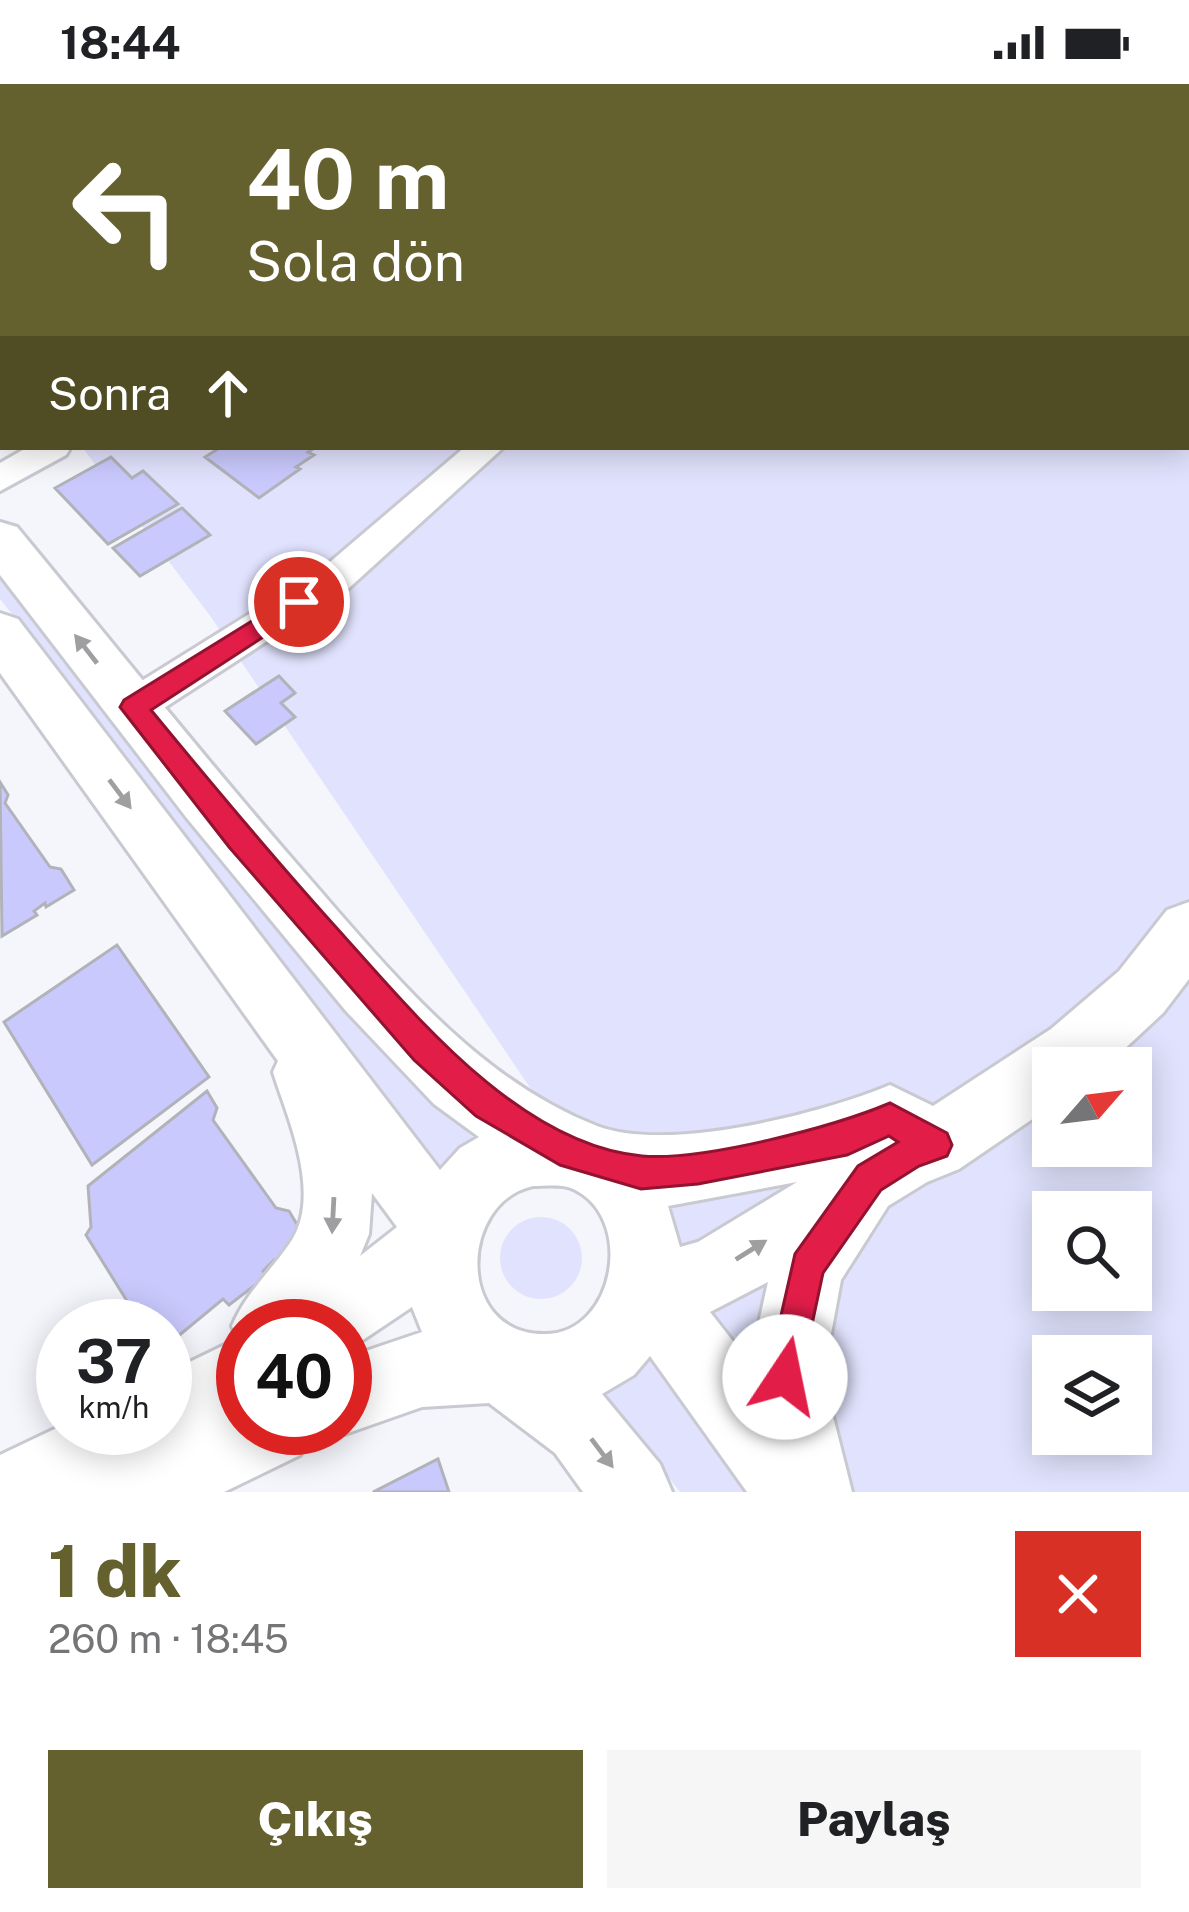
<!DOCTYPE html>
<html lang="tr">
<head>
<meta charset="utf-8">
<style>
  body { margin:0; font-family:"Public Sans",sans-serif; background:#f6f6f6; color:#202124; height:100vh; display:flex; flex-direction:column; font-size:45px; white-space:nowrap }
  * { box-sizing:border-box; margin:0 }
  p { font-size:39px; color:#757577 }
  .icon { flex:none; width:66px; height:66px; fill:none; stroke:currentColor; stroke-width:2; stroke-linecap:round; stroke-linejoin:round }
  .map { position:relative; height:1408px; overflow:hidden }
  .panel { display:flex; flex-direction:column; background:#fff; flex:1 }
  .panel>* { flex:none }
  .hud { position:absolute; left:0px; top:0px; width:1191px; height:366px; box-shadow:0 6px 30px #0003; background:#65612e; color:#fff; overflow:hidden }
  .needle { width:78px; rotate:62deg }
  .fabs { position:absolute; left:1032px; top:963px; display:grid; gap:24px }
  .fabs a { display:grid; place-items:center; width:120px; height:120px; border-radius:0px; background:#fff; box-shadow:0 6px 30px #0003; font-size:60px }
  .speed { position:absolute; left:36px; top:1215px; display:flex; gap:24px; font-size:60px; font-weight:700; text-align:center }
  .speed>* { display:grid; place-content:center; width:156px; height:156px; border-radius:50%; background:#fff; box-shadow:0 6px 30px #0003; line-height:1 }
  .speed small { font-size:30px; font-weight:400 }
  .speed .limit { border:18px solid #d22; background:#fff; color:#111 }
  .pin { position:absolute; display:grid; place-items:center; width:102px; height:102px; color:#fff; margin:-51px; border:6px solid #fff; border-radius:50%; box-shadow:0 3px 12px #0007 }
  .me { position:absolute; width:132px; margin:-66px; rotate:11deg; stroke-linejoin:round; filter:drop-shadow(0 0 9px #0008) }
  .turn { display:flex; align-items:center; gap:42px; height:252px; padding:0 48px; font-size:54px }
  .turn .icon { width:156px; height:156px; stroke-width:2.5 }
  .turn b { display:block; font-size:84px; line-height:102px }
  .then { display:flex; align-items:center; height:114px; padding:0 48px; background:#0003; gap:24px; font-size:45px }
  .round { display:grid; place-items:center; flex:none; width:126px; height:126px; border-radius:0px; background:#f6f6f6 }
  .summary { display:flex; align-items:center; justify-content:space-between; height:204px; padding:0 48px }
  h1 { font-size:72px; font-weight:800; line-height:90px; color:#65612e }
  .button { display:flex; gap:24px; margin-top:auto; padding:24px 48px }
  .button a { flex:1; height:138px; border-radius:0px; background:#65612e; color:#fff; font-size:48px; font-weight:800; line-height:138px; text-align:center }
  .button a+a { background:#f6f6f6; color:#202124 }
  .status { display:flex; justify-content:space-between; align-items:center; height:84px; padding:0 60px; background:#fff; direction:ltr }
  .status svg { height:33px; fill:currentColor }
  .map>svg:first-child { display:block }
  .green { fill:#e1e2fd; fill-rule:evenodd }
  .building { fill:#c9c9fd; stroke:#b2b2b9; stroke-width:3 }
  .lines { fill:none; stroke-linecap:round; stroke-linejoin:round }
  .street-casing { stroke:#c9cad1; stroke-width:6 }
  .secondary-casing { stroke:#c9cad1; stroke-width:6 }
  .street { fill:#fff; fill-rule:evenodd }
  .secondary { fill:#fff; fill-rule:evenodd }
  .oneway { fill:#9f9fa1 }
  .route { fill:#e11d48; stroke:#92132f; stroke-width:3 }
</style>
</head>
<body>
<div class="status"><b>18:44</b><svg viewBox="0 0 49 12"><path d="M0 12V9h3v3zM5 12V6h3v6zM10 12V3h3v9zM15 12V0h3v12zM26 1h20v11H26zM47 4h2v5h-2z"/></svg></div>
<div class="map">
<svg width="1189" height="1408" viewBox="0 0 1189 1408">
  <rect width="100%" height="100%" fill="#f5f5fc"/>
  <path class="green" d="M0 0H1189V1408H786L737 1309 211 533 82 363H1188V3H3V259ZM1053 984H1131V1062H1053ZM1053 1128H1131V1206H1053ZM1053 1272H1131V1350H1053Z
    M0 492 301 872 402 988 478 1058 435 1090 126 673 0 515Z
    M500 1174a41 41 0 1 1 82 0a41 41 0 1 1-82 0Z
    M650 1259 747 1408H680L591 1294Z"/>
  <path class="building" d="M221 363H316L308 368 314 371 296 383 300 385 259 414 205 373Z
    M111 373 132 394 143 387 178 420 108 460 55 404Z
    M182 424 210 451 140 492 113 464Z
    M279 592 295 609 281 619 295 633 256 660 225 627Z
    M0 698 8 711 5 719 50 783 61 785 74 806 46 823 45 819 34 827 37 831 2 852Z
    M117 861 209 993 92 1081 4 938Z
    M207 1007 217 1024 213 1036 276 1124 289 1127 307 1157 277 1180 274 1176 263 1187 267 1192 229 1221 223 1215 165 1263V1242H149L139 1227 132 1225 86 1151 91 1143 88 1102Z
    M438 1375 449 1408H373Z"/>
  <g class="lines">
    <g class="street-casing">
      <path id="street" d="M79 0H135L77 3Z
        M999 0H1028L997 3Z
        M1107 0H1138L1140 3H1109Z
        M3 3V19L0 20V4Z
        M1188 7H1189V23H1188Z
        M3 148V167L0 168V149Z
        M28 363H71L66 371 0 407V379Z
        M465 363H504L349 504 147 635 133 639 119 635 113 623 119 611 323 484Z"/>
    </g>
    <g class="secondary-casing">
      <path id="secondary" d="M750 0H792L794 3H752Z
        M1188 225H1189V251H1188Z
        M0 438 17 443C114 560 209 680 309 794 391 888 478 996 597 1042 668 1069 821 1030 890 1001L933 1022 1051 945 1119 887 1167 826 1189 818V895L1163 929 1104 984H1053V1021L959 1085 927 1098 888 1122 841 1196 823 1293 852 1408H747L650 1272 634 1291 602 1310 660 1380 672 1408H583L555 1369 489 1319 422 1323 345 1350 330 1344H345V1274L422 1248 412 1223 345 1268V1242H243V1344H312L300 1371 224 1408H0V1371L63 1341 165 1344V1290L237 1255 232 1242C246 1209 270 1188 290 1159 323 1111 288 1036 273 988L278 977 0 589V529L18 535 440 1086 460 1064 479 1053 434 1020 346 927 186 733 0 491ZM797 1098 698 1158 680 1163 668 1122ZM533 1102C545 1102 560 1100 571 1104 636 1131 616 1250 545 1250 455 1251 459 1118 533 1102ZM372 1109 397 1143 360 1172 369 1150ZM768 1198 750 1279 710 1228Z"/>
    </g>
    <use href="#street" class="street"/>
    <use href="#secondary" class="secondary"/>
  </g>
  <defs><path id="oneway-solid" d="M-6-.8H1V-3.2L6.5 0L1 3.2V.8H-6Z" transform="scale(3)"/></defs>
  <g class="oneway">
    <use href="#oneway-solid" transform="translate(86 565) rotate(-128)"/>
    <use href="#oneway-solid" transform="translate(120 710) rotate(53)"/>
    <use href="#oneway-solid" transform="translate(333 1131) rotate(93)"/>
    <use href="#oneway-solid" transform="translate(751 1166) rotate(-32)"/>
    <use href="#oneway-solid" transform="translate(602 1369) rotate(53)"/>
  </g>
  <path class="route" d="M299 508 308 511V524L151 626C211 699 271 771 334 841 411 926 518 1061 642 1072 703 1077 833 1043 890 1019L947 1049 952 1061 947 1072 919 1082 881 1106 823 1189 798 1306 785 1311 772 1306 767 1293 795 1170 858 1082 898 1058 889 1052 847 1071 698 1100 641 1105 560 1081 476 1032 414 976 229 763 120 623 124 616Z"/>
</svg>
<div class="fabs">
<a><svg class="needle" viewBox="-14 -14 28 28"><path d="M0-13l5 13h-10z" fill="#e53935"/><path d="M0 13l5-13h-10z" fill="#757577"/></svg></a>
<a><svg class="icon" aria-label="search" viewBox="0 0 24 24"><circle cx="10" cy="10" r="6"/><path d="M15 15l6 6"/></svg></a>
<a><svg class="icon" aria-label="layers" viewBox="0 0 24 24"><path d="M12 4l9 5-9 5-9-5zM3 14l9 5 9-5"/></svg></a>
</div>
<div class="speed"><div>37<small>km/h</small></div><div class="limit">40</div></div>
<div class="pin" style="left:299px;top:518px;background:#d93025"><svg class="icon" aria-label="arrive" viewBox="0 0 24 24"><path d="M6 21V4h12l-3 4 3 4H6"/></svg></div>
<svg class="me" style="left:785px;top:1293px" viewBox="-20 -20 40 40"><circle r="19" fill="#fff"/><path d="M0-13L10 11 0 6-10 11z" fill="#e11d48"/></svg>
<div class="hud">
<div class="turn"><svg class="icon" aria-label="left" viewBox="0 0 24 24"><path d="M17 20v-9H6M10 6l-5 5 5 5"/></svg><div><b>40 m</b>Sola dön</div></div>
<div class="then">Sonra<svg class="icon" aria-label="ahead" viewBox="0 0 24 24"><path d="M12 20V5M6 11l6-6 6 6"/></svg></div>
</div>
</div>
<section class="panel">
<div class="summary"><div><h1>1 dk</h1><p>260 m · 18:45</p></div><a class="round" style="background:#d93025;color:#fff"><svg class="icon" aria-label="close" viewBox="0 0 24 24"><path d="M6 6l12 12M18 6L6 18"/></svg></a></div>
<div class="button"><a>Çıkış</a><a>Paylaş</a></div>
</section>
</body>
</html>
